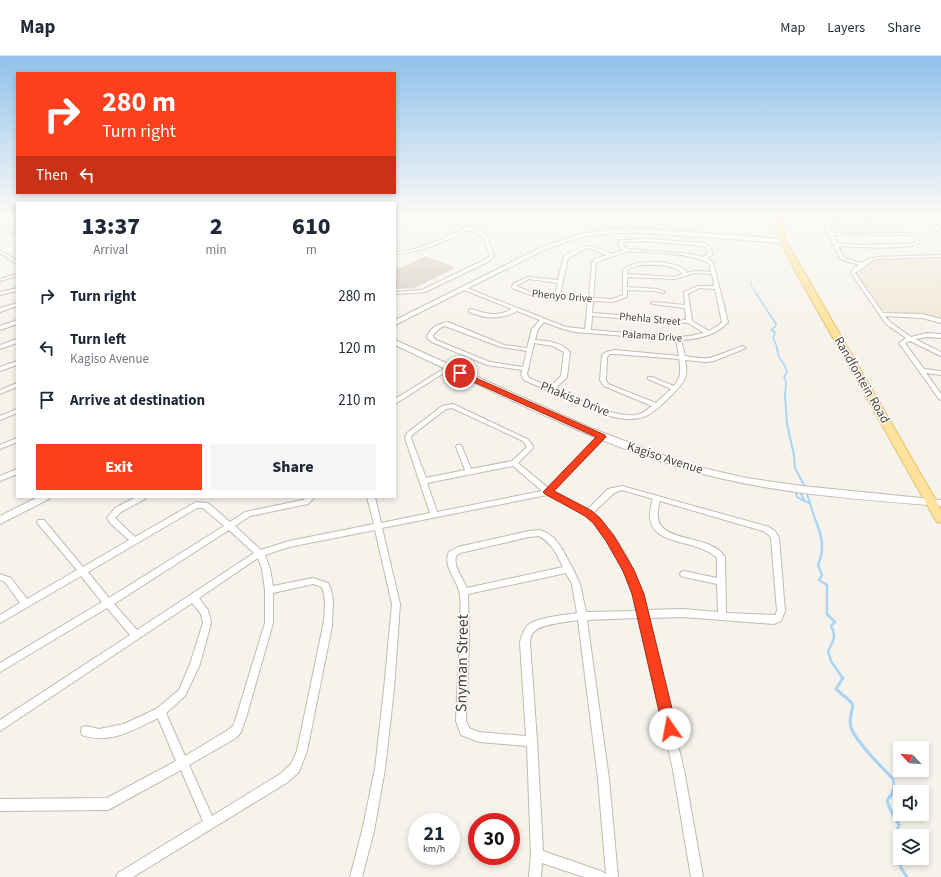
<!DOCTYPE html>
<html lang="en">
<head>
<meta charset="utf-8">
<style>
  body { margin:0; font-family:"Source Sans 3",sans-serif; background:#f6f6f7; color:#1f2937; height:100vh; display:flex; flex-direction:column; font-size:15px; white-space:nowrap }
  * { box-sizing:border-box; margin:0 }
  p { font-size:13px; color:#747a83 }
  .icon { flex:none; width:22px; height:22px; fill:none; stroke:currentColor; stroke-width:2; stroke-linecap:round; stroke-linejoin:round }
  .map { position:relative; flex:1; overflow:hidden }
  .details { position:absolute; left:16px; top:146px; width:380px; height:296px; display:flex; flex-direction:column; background:#fff; border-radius:0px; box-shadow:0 2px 6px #0003 }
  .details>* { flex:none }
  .hud { position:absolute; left:16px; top:16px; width:380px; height:122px; border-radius:0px; box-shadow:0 2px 6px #0003; background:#fc3f1d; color:#fff; overflow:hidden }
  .needle { width:26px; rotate:296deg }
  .buttons { position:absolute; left:893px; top:685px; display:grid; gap:8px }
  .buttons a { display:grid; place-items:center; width:36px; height:36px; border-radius:0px; background:#fff; box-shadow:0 2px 6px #0003; font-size:20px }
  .speed { position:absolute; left:408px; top:757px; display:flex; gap:8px; font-size:20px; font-weight:700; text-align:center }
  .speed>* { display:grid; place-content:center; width:52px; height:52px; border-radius:50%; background:#fff; box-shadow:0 2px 6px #0003; line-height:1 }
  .speed small { font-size:10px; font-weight:400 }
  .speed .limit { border:6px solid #d22; background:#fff; color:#111 }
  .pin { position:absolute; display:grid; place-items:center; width:34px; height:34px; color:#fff; margin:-17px; border:2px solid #fff; border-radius:50%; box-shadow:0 1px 4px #0007 }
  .me { position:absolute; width:44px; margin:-22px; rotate:348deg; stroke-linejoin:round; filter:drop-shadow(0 0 3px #0008) }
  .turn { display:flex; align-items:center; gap:14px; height:84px; padding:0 20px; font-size:18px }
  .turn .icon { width:52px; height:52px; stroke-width:2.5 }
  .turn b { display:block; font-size:28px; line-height:34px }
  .then { display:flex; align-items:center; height:38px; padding:0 20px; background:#0003; gap:8px; font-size:15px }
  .eta { display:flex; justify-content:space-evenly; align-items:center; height:68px; text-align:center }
  .eta b { font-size:24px; font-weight:800; line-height:28px }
  .primary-button { display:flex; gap:8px; margin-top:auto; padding:8px 20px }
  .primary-button a { flex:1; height:46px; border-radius:0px; background:#fc3f1d; color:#fff; font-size:16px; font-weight:800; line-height:46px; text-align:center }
  .primary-button a+a { background:#f6f6f7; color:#1f2937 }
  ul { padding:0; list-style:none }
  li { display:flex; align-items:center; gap:12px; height:52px; padding:0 20px }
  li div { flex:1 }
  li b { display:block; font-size:15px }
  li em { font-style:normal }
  header { display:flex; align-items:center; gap:24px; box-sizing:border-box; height:56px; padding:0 20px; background:#fff; border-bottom:1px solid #e0e1e3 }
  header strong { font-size:19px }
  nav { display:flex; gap:22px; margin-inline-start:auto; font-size:14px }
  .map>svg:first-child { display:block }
  .education { fill:#efe8d6 }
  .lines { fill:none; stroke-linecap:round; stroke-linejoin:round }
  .stream-far4 { stroke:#a9d4f2; stroke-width:1 }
  .stream-far3 { stroke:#a9d4f2; stroke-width:1.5 }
  .stream-far2 { stroke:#a9d4f2; stroke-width:2 }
  .stream-far1 { stroke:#a9d4f2; stroke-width:2.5 }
  .stream { stroke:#a9d4f2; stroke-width:3 }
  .building { fill:#d8cfc1; stroke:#d3c7b4 }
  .minor-casing { stroke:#c2bbae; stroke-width:2 }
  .tertiary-casing { stroke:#c2bbae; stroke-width:2 }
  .primary-casing { stroke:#e6c16a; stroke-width:2 }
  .minor { fill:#fff; fill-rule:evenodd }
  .tertiary { fill:#fff; fill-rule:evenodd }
  .primary { fill:#ffe39c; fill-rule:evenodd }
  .route { fill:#fc3f1d; stroke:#a42913 }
  .labels { text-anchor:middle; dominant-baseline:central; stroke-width:3; stroke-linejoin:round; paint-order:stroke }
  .far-street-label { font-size:11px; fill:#4b4439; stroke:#fff }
  .street-label { font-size:13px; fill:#4b4439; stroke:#fff }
  .near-street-label { font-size:16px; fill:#4b4439; stroke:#fff }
</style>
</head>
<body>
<header>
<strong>Map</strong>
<nav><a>Map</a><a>Layers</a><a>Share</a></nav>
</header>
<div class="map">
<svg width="941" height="821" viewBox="0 0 941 821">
  <rect width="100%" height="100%" fill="#f6f3ec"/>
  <path class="education" d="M0 159H17V172L8 174Z
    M941 202V264L890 257 883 254 857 218 875 204Z"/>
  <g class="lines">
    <path class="stream-far4" d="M751 225V229L758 240"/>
    <path class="stream-far3" d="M757 239 776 268V270L771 274 775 276 773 282C779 291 776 294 779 301 782 306 786 310 787 316L784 321 786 326 785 340"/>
    <path class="stream-far2" d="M785 339 787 368 794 399 795 412 805 431
      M796 437 797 441 809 447
      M801 438 804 443
      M807 438 816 466"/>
    <path class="stream-far1" d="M816 465C822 481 825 493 818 509L822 519 819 524 827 529V558L835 566 831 570C837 581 833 585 828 595L831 605 843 623"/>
    <path class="stream" d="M843 622 836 633 851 646 853 650C851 657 849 664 851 672 857 687 881 710 893 723 895 732 894 737 887 744L889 751 899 769C894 780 895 791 900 802
      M900 802 901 812 907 821"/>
  </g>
  <path class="building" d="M426 201 453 211 449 212 452 213 413 232H395V212H402Z"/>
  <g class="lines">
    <g class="minor-casing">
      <path id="minor" d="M433 159H439L482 176 487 181 494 200 490 205 425 236 395 238V236L422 234 486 203 490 200C484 184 486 180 469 174 444 186 423 196 395 198V196C421 194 442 183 465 172Z
        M623 159H627L633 176 630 175Z
        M828 159H833L844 168 895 166 897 165 893 159H897L901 166 895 168 830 171 832 177 849 178 907 177 914 178 920 187C908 194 854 191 838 190L844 202 862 207 868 203 876 201 941 199V201L876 203 872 205 855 217 883 257 922 258 941 263V267L922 262 885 260 890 266 911 281 927 277 941 278V282L927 281 915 283 941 296V300L910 285 905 287 924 313 941 315V319L926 317 941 338V344L939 343 899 287 906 282 886 268 851 217 853 213 859 209 840 203 834 189 832 188 833 187 825 170 827 169 840 168ZM833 179H907L912 180 916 186 912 188 860 189 837 187Z
        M926 159H930L941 174V178H940Z
        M864 161 879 164 881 165 879 166 863 163V161Z
        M0 166 2 167 6 175 17 173V175L0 179V177L3 176 0 171Z
        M647 183 704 187C710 189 712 193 712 199L707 202 713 206 728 266C717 279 698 283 681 284L685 300C694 301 704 304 713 301 723 298 733 293 743 290L746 292 714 305 706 306 685 304C689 324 683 327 670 341 662 348 655 356 646 360 621 370 592 353 569 343 554 337 539 331 524 324L521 318 522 314 487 309 432 286 427 282C428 273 439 267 448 266L504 289 527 292 532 273 540 264 517 255C501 264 486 263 469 256V254L471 253C486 258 498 261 512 253L462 233V232L464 231 566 271 585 273 588 244 531 239 512 232 513 228 528 221 558 224 564 200C585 188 589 187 611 198L623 194 618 188 621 184ZM647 185 703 190 707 192 708 198 703 201 691 198 627 193 622 188 623 186ZM588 192 595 194 607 199 595 203 592 207 589 241 560 239 568 202 581 195ZM628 195C652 197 688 196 709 207L711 216 695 215 687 217C685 214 683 212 680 211 667 205 633 203 623 214V239L612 243 593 242 596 207 599 205ZM641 209C655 209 673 207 683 218L674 221 627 218V214L630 212ZM695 217 712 218 714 230H698L684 236 685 249 653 246 651 247 653 248 685 252 686 264 592 257 593 245 613 246 627 241V234L656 235 663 237 665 236 657 233 627 231V221L674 223ZM529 223 558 227 555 239 532 237 517 230V229ZM699 232 715 233 722 266 719 269 709 275 692 265 688 238ZM592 260 688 267 704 277 690 280 678 281 591 274ZM544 266 563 273 575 276 676 284 679 300 615 294 606 296 602 299 600 324 604 330 652 350C647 354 642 358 636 359 612 362 577 342 555 333L567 321 570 296C561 286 548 285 535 284L538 273ZM445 270 501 291 527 295 523 311 490 306 436 284 433 281V279L440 272ZM534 287 553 290 564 296 561 320 550 331 529 322 527 318ZM610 298H615L679 303C681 314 681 322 674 330L652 321H648V323L671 333 656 347 608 328 606 324 607 301Z
        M0 194 17 205V208L0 197Z
        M17 218V220L0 225V223Z
        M17 232V235L0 239V236Z
        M17 247V250L0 256V252Z
        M17 264V268L0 274V270Z
        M17 283V287L0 293V289Z
        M17 305V309L0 315V311Z
        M448 310 450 311V313L395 348V343Z
        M17 327V331L0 338V334Z
        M453 348 527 383 532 388 533 392 518 407 548 432 600 380H604L605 381 604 382 553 435 588 453 608 433 622 430 769 471 775 475 779 482 785 555 781 565 774 568 683 561 648 562 684 714 703 821H691L673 714 639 562 587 564 609 723 618 821H584L542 807 541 821H529L531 799 527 690 479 686 461 679 456 665C457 636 459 608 460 579 460 566 461 552 460 539 458 524 442 511 449 496L458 491 529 475 540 474 547 477 554 482 561 491 573 513 580 528 586 556 638 555 634 538 625 517 615 496 602 475 594 466 581 456 547 439 382 472 400 548 394 633 385 713 374 775 362 821H350L362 775 375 713 384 633 392 548 375 474 289 491 265 499 270 513 273 530 313 522 328 527 331 534 333 544 332 570 307 695 299 716 288 726 133 821H116L118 817 203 765 181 714 108 754 0 755V743L107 742 176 705 158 662C134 674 109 689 82 679L81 675 82 671 86 670 99 673 124 668 156 653 179 634 190 608 203 567 201 558 192 547 0 675V664L130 579 107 552 0 616V607L102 546 81 520 0 567V559L20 547 5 526 0 524V518L11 522 27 543 77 514 38 468 37 466 38 464H44L83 511 129 484 110 467 107 462 115 452 136 441H146L145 443 121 456 115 462 135 481 196 446 208 447 230 466 245 456 303 444 306 441H315L308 448 250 460 235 470 261 494 289 485 374 468 367 441H375L381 467 430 457 405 382 407 377 442 350ZM452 352 523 385 526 389V392L512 405 471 413 462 391 461 389H457L456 391 465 414 426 422 411 382 412 379 446 353ZM513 410 542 435 437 456 427 427ZM622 434 653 443C636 494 694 479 717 502V522L684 515 681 516 680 518 681 520 684 521 717 528 718 556 683 553 646 554C638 519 621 481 593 457L614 437ZM660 445 763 475 769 479 771 482 777 555 775 559 726 557 725 501C708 473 645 493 660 445ZM197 452H203L224 470 109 542 88 516ZM229 474 254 497 137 574 114 548ZM539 480C552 487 557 499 563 511L467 532C463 522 453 511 456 500L460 497 529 481ZM258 502 262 513 265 534V567L236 662 233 670 228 674 185 700 166 657 185 640 200 608 211 567 208 554 199 542ZM566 517 572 528 577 557C565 559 541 561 531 567 524 571 522 579 520 586L526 680 479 676 469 672 466 665 469 586 468 538ZM313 528 322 531C326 542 325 554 324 565L297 695 291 708 280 718 212 760 189 709 236 682 241 676 246 662 273 567V537ZM578 564 598 723 606 818 601 815 543 795 537 685 530 586C531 581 531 578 535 575 541 568 568 566 578 564Z
        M17 353V357L0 364V360Z
        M17 382V386L0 393V389Z
        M17 413V418L0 425V420Z"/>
    </g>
    <g class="tertiary-casing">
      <path id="tertiary" d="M614 173H647L783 183 786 185 783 187 647 177H614L581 181 546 193 395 269V264L542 191 580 178Z
        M395 284 591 372 656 397 699 411 746 422 802 430 941 444V450C867 444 792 439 719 422 606 395 500 338 395 289Z
        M38 441H51L49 443 0 468V460Z"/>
    </g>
    <g class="primary-casing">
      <path id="primary" d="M774 159H780L786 185 941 453V467L937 466 935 463 798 220 780 185Z"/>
    </g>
    <use href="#minor" class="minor"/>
    <use href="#tertiary" class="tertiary"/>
    <use href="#primary" class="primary"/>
  </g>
  <linearGradient id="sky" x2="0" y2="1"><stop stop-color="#8fc1ec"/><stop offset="0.58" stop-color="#fbfaf6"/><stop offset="1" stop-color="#fbfaf6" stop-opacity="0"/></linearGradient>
  <rect width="941" height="274" fill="url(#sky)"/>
  <path class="route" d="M460 315 605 379 606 381 554 435 592 455 600 462 614 480 634 514 644 538 677 673 675 678 670 679 665 678 663 673 632 538 623 515 606 485 593 467 585 460 545 438 543 436 596 381 458 319V316Z"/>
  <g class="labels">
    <g class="far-street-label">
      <text transform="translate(562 240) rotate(5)">Phenyo Drive</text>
      <text transform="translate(650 263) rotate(5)">Phehla Street</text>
      <text transform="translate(652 280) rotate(4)">Palama Drive</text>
    </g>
    <g class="street-label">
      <text transform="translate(862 324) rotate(60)">Randfontein Road</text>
      <text transform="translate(575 343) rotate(22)">Phakisa Drive</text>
      <text transform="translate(665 402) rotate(18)">Kagiso Avenue</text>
    </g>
    <g class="near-street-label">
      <text transform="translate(462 607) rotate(-89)">Snyman Street</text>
    </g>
  </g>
</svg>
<div class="buttons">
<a><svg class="needle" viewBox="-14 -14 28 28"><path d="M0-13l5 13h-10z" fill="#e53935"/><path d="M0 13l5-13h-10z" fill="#747a83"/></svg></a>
<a><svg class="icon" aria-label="sound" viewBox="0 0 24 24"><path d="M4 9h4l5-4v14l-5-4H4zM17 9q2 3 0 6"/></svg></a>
<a><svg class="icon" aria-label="layers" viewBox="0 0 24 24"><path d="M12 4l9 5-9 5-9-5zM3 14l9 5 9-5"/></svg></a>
</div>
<div class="speed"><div>21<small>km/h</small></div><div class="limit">30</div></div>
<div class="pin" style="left:460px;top:317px;background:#d93025"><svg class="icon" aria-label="arrive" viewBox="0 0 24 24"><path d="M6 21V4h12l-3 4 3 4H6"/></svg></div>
<svg class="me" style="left:670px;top:673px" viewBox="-20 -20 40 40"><circle r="19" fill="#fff"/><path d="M0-13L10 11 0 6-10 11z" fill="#fc3f1d"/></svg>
<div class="hud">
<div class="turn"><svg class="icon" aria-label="right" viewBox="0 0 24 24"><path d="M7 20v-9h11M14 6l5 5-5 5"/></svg><div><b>280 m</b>Turn right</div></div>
<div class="then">Then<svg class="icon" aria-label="left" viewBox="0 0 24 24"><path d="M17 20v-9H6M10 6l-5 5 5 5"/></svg></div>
</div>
<section class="details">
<div class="eta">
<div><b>13:37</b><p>Arrival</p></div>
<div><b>2</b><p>min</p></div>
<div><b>610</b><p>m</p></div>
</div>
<ul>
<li><svg class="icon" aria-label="right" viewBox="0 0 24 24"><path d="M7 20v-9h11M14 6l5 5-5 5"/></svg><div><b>Turn right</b></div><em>280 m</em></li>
<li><svg class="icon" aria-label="left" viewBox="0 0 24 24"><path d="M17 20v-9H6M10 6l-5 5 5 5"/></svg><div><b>Turn left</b><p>Kagiso Avenue</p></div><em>120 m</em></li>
<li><svg class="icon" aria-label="arrive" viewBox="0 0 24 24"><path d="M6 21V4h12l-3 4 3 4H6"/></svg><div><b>Arrive at destination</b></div><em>210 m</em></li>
</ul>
<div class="primary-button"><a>Exit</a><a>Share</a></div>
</section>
</div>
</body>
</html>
